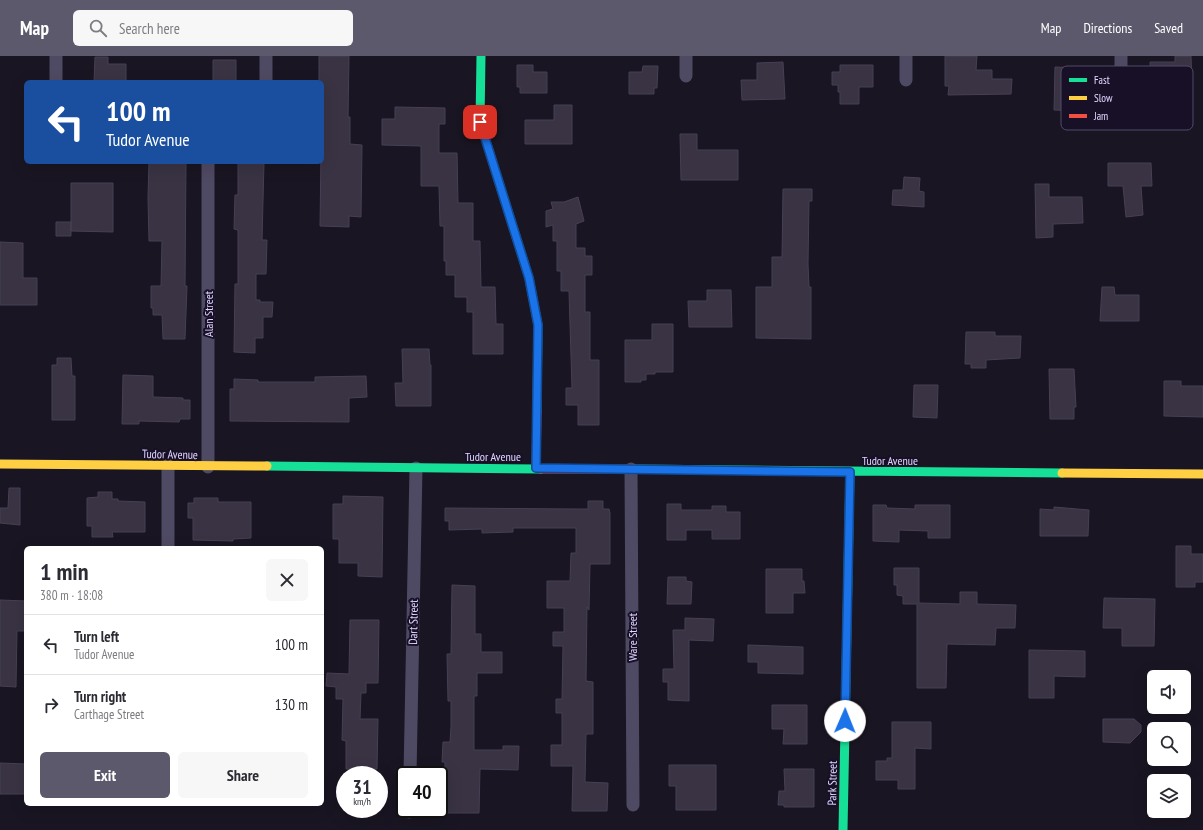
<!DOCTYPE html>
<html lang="en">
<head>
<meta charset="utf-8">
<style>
  body { margin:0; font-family:"PT Sans Narrow",sans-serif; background:#f7f7f7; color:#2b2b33; height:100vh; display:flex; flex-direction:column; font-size:15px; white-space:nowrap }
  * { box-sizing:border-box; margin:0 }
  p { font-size:13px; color:#7c7c81 }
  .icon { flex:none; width:22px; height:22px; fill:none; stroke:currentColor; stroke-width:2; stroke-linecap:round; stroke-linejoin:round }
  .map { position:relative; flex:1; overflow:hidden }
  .details { position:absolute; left:24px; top:490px; width:300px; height:260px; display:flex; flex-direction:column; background:#fff; border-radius:6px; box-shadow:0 4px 16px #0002 }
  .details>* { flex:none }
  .guide { position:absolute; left:24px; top:24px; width:300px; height:84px; border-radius:6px; box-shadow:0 4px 16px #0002; background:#1a4fa0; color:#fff; overflow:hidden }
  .controls { position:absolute; left:1147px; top:614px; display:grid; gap:8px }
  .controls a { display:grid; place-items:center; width:44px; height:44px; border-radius:6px; background:#fff; box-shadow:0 4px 16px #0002; font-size:20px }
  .speed { position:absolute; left:336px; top:710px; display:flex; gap:8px; font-size:20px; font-weight:700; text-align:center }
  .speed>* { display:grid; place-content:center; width:52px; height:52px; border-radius:50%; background:#fff; box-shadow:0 4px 16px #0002; line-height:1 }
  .speed small { font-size:10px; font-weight:400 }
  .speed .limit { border:2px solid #111; border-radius:6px; background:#fff; color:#111 }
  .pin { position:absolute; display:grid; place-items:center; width:34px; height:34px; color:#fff; margin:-17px; border-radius:8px; box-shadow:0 2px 6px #0006 }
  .me { position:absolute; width:44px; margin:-22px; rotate:1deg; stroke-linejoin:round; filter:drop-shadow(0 0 3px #0008) }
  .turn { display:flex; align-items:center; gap:14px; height:84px; padding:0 16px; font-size:18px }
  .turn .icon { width:52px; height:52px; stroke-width:2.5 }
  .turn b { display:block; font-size:28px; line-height:34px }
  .round { display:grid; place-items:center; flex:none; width:42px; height:42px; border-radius:6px; background:#f7f7f7 }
  .head { display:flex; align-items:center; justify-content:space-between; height:68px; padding:0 16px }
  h1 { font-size:24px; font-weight:700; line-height:30px }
  .primary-button { display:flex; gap:8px; margin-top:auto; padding:8px 16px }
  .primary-button a { flex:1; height:46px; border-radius:6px; background:#5d596c; color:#fff; font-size:16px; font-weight:700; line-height:46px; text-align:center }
  .primary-button a+a { background:#f7f7f7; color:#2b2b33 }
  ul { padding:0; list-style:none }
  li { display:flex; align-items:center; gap:12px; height:60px; padding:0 16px; border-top:1px solid #e1e1e2 }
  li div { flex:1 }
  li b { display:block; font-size:15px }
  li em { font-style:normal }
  header { display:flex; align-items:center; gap:24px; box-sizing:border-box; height:56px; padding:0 20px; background:#5d596c; color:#fff }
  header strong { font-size:19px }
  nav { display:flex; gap:22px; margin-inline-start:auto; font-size:14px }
  .search { width:280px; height:36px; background:#f7f7f7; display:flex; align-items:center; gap:10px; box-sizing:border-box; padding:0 14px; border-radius:6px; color:#7c7c81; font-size:15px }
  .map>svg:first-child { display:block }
  .building { fill:#393344; stroke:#474055 }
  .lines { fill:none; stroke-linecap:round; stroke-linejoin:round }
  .street { stroke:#4f4a63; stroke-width:13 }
  .fast { stroke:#16e098; stroke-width:9 }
  .slow { stroke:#ffcf43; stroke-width:9 }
  .jam { stroke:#f24e42; stroke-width:9 }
  .route-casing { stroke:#114b97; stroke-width:10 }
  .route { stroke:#1a73e8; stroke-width:7 }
  .labels { text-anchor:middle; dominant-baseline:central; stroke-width:4; stroke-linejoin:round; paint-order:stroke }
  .street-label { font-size:12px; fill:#e0d6ff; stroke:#171027 }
  .key { fill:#171027; stroke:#534b68; stroke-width:1 }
  .key-label { font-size:11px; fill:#e0d6ff }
</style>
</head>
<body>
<header>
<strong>Map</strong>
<div class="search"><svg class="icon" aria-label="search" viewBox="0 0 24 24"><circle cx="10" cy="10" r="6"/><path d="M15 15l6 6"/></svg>Search here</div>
<nav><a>Map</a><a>Directions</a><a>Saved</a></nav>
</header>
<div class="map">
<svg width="1203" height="774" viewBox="0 0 1203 774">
  <rect width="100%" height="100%" fill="#191522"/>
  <path class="building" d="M319 0H349L348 61H350V88L362 89 361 161 349 160V171L320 170 322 26H319Z
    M945 0H977L976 14H992V23H1012L1011 38 948 39 949 30H945Z
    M1175 0H1191L1192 26H1188V48H1152L1150 6H1175Z
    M95 1H108V8H126V26H94Z
    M213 4H236V26H213Z
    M783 6 785 43 742 44 741 24H757V7Z
    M517 9H533V16H547V37H520V31H517Z
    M840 9H873V31H859V48H840V36H838V29H832V16H840Z
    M643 10H658L657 32H654V38H629V16H642Z
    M1055 11 1086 12 1085 55 1054 54Z
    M554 49H572V88H525V64H554Z
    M395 51 445 52V68H439V97H457L458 147H473V185H480L481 231H495L496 268H503V298H473V256H467V241H455V219H446V205H444V170H440L439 130H421V90L382 89V63H395Z
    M680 78H697V94H738V124H681Z
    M149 106H186L185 230H187L185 283H163L162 259H153V252H151V230H161L162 185H149L148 141Z
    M238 106H264L262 184H267L266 218H256V244H260V246H273L272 261H263V282H255V297L234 296 235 228H238V174L234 173 235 139H238Z
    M1108 107H1151L1152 130H1141L1143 159 1126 161 1123 130H1108Z
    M904 121 920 122 919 135 924 136V151L892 149 893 134H903Z
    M71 127H113V176L71 175Z
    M1035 128H1049V141H1082L1083 167 1053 168V181L1036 182Z
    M783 133H812V145H809L808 208 809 231H811V283L756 282V231H772V201H782Z
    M578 141 584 165 576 168V192H585V200H592V219H585V256H590V304H599V369H578V349H566V332H572L569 235H561V215H557V185H553V169L546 171V155L553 153 551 146H564Z
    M56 166H71V180H56Z
    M0 186 23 187V222H37V249H0Z
    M1102 231H1114L1115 239H1139V265H1100Z
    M707 234H731L732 271H689L688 245H707Z
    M652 268H673V316H655V318H646V324H641V326H625V284H652Z
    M966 276H995V280H1021L1020 302 986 304V312H971V308H965Z
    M402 293H429L430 309H431V350H396L395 327H403Z
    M57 302H71L72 320H75V364H52V309H57Z
    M1049 313H1074L1076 351H1074V363H1050Z
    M123 319 153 320V341L183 342V344H190V363H180L179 366 139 365V368H122Z
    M366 320 367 341 349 342V366L230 365V333H234V323L258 324V326H315V321Z
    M1164 325H1181V330H1203V361L1164 360Z
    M914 329H938L937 362 913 361Z
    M9 432H20V469L0 467V452H8Z
    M98 436H112V443H118V445L145 446V476H112L113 481H92V470H87V442L98 441Z
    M343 440 383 441 382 521 358 520V507H339V483H333V448H343Z
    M194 442H218V446H251V482L233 483V485L193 484V462H188V447H194Z
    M588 445H603V453H609L610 457V508H590L589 554 587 551 586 625 593 626V678H586L585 726 608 727 607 755H572L573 710H551V689H562V657H556V643H562L563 590H553V576H564V552H547V525H570L571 497H576V472H513V476L482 477V473L449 474V465H445V452L576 453H588Z
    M667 448H681V454H712V450H726V456H740V483H712V474H686V484H667Z
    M873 449H886L887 452 915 453V449H950V482H928V475L899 474V486L873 485Z
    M1054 451 1089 454 1088 480H1040V453L1054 454Z
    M1176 490H1191V498H1203V526H1195V531H1176Z
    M894 512H919V547L960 548V536H977V548L1016 549 1015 572H996L995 589 947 588 946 632H917V548H903V540L897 539V529H894Z
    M766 513H802V525H804L805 537H793V557H766Z
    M668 521H686V525L692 526 691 548H667Z
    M452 529 475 530V578H481V596H502V617H477V640H474V694H503V690H519L518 714 480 713 479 757H444L445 706H442L443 686H450L451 671V645H448L447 598H451Z
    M1104 542 1155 543 1154 590H1122V572H1103Z
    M0 544 26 545V575H17L16 631 0 630Z
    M685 562 714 563 713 585 689 584V645L668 644V626H663V613H674L673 574H685Z
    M350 564H379L378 627H366V637H361L360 663H378L377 713H373V719H353V713H346V685L342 684 343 643H336V631L326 630 327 617 349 618Z
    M748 589 803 591V618L758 617V606H748Z
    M1029 594 1085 595V621L1054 620V642H1029Z
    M772 649H807V688H783L784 673H772Z
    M1103 663H1134L1141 669V676L1130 687 1103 686Z
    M892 666H931V693L915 692V733H898V724H876V705H887V702H892Z
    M0 707 26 708V738H0Z
    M669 709H716V754H676V730H669Z
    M784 713H814V751H784V749H778L779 735H785Z"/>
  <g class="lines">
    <path class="street" d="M56 0V26
      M1121 0V33
      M686 20V0
      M906 24V0
      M266 26V0
      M208 106V411
      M631 413 633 749
      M168 492V409
      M410 719 416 412
      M409 756V753"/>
    <path class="fast" d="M481 0 480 66 529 222 538 269 537 356
      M267 410 541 413
      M634 413 1062 417
      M843 774 850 416"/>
    <path class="slow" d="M0 408 267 410
      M1062 417 1203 418"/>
    <path class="jam" d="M536 412 537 356
      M541 413H634"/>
  </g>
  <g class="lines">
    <g class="route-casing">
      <path id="route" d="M480 66 529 222 538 269 536 412 850 416 845 665"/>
    </g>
    <use href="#route" class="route"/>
  </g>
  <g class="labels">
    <g class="street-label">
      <text transform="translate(208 258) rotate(-90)">Alan Street</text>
      <text transform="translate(170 398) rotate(1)">Tudor Avenue</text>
      <text x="493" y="400">Tudor Avenue</text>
      <text x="890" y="404">Tudor Avenue</text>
      <text transform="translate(413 566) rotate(-89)">Dart Street</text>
      <text transform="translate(632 581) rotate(-90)">Ware Street</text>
      <text transform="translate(832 727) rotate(-89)">Park Street</text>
    </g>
  </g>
  <rect x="1061" y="10" width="132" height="64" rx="6" class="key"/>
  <rect x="1069" y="22" width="18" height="4" fill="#16e098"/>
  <rect x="1069" y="40" width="18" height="4" fill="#ffcf43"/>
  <rect x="1069" y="58" width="18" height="4" fill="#f24e42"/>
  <g class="key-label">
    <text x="1094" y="28">Fast</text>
    <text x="1094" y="46">Slow</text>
    <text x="1094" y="64">Jam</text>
  </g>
</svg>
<div class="controls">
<a><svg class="icon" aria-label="sound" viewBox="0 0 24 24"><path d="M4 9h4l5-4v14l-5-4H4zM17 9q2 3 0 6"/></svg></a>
<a><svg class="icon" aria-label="search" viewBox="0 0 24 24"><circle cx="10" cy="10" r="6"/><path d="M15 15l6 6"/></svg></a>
<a><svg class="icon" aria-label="layers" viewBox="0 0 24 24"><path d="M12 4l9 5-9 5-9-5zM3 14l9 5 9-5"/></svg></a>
</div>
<div class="speed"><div>31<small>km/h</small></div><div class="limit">40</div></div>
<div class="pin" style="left:480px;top:66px;background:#d93025"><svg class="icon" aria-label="arrive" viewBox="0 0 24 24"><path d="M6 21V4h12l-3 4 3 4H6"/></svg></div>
<svg class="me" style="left:845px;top:665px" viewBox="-20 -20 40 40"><circle r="19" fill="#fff"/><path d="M0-13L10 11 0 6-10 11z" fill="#1a73e8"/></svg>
<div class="guide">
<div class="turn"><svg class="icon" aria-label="left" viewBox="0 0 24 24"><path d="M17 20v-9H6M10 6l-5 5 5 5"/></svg><div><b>100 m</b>Tudor Avenue</div></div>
</div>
<section class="details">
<div class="head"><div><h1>1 min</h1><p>380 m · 18:08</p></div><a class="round"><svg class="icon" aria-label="close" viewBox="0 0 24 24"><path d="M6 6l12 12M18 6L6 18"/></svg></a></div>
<ul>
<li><svg class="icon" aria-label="left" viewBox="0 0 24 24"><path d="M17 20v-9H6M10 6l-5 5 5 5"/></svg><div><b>Turn left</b><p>Tudor Avenue</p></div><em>100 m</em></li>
<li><svg class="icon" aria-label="right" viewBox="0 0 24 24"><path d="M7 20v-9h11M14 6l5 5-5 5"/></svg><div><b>Turn right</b><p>Carthage Street</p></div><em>130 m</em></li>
</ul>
<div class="primary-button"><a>Exit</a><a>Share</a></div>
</section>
</div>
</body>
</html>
